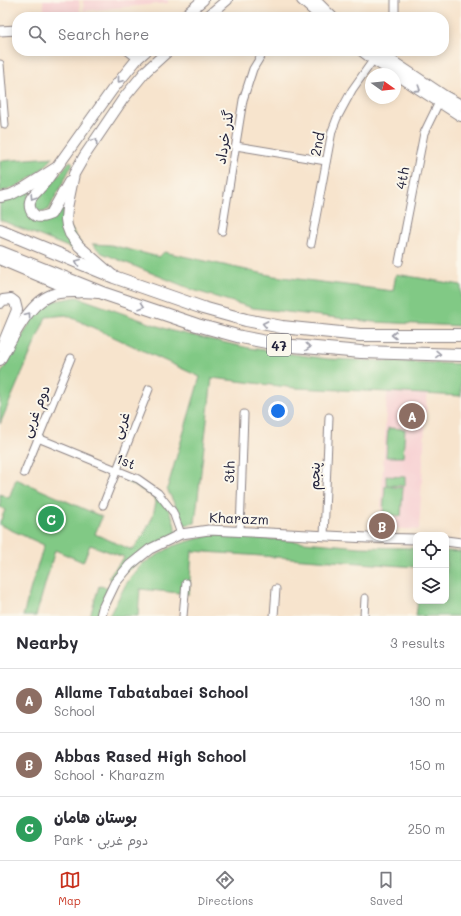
<!DOCTYPE html>
<meta charset="utf-8">
<style>
body{margin:0;font-family:Mali,"Playpen Sans Arabic",sans-serif;background:#f7f7f7;color:#2b2b33}
.controls{position:absolute;right:12px;bottom:12px;display:grid;overflow:hidden;border-radius:8px;box-shadow:0 2px 10px #0003}
.controls button{width:36px;height:36px;display:grid;place-items:center;padding:0;border:0;border-bottom:1px solid #e1e1e2;background:#fff;color:#2b2b33;font:20px sans-serif}
.compass{position:absolute;left:365px;top:68px;width:36px;height:36px;border-radius:50%;background:#fff;box-shadow:0 2px 10px #0003;rotate:105deg}
.you{position:absolute;left:278px;top:411px;width:14px;height:14px;margin:-10px;border:3px solid #fff;border-radius:50%;background:#1a73e8;box-shadow:0 0 0 6px #1a73e833}
.badge{display:grid;place-items:center;width:26px;height:26px;border-radius:50%;background:#c8321e;color:#fff;font-size:13px;font-weight:700}
.pin{position:absolute;translate:-50% -50%;border:2px solid #fff;box-shadow:0 1px 4px #0006}
.list{margin:0;padding:0;list-style:none}
h2{display:flex;justify-content:space-between;align-items:center;height:52px;margin:0;padding:0 16px;font-size:17px}
h2 small{font-size:13px;font-weight:400;color:#7c7c81}
.list li{display:grid;grid-template-columns:26px 1fr auto;gap:12px;align-items:center;box-sizing:border-box;height:64px;padding:0 16px;border-top:1px solid #e1e1e2}
.list b{display:block;font-size:15px;white-space:nowrap}
.list p{margin:0;font-size:13px;white-space:nowrap;color:#7c7c81}
.list em{font-size:13px;font-style:normal;color:#7c7c81}
.icon{flex:none;width:22px;height:22px;fill:none;stroke:currentColor;stroke-width:2;stroke-linecap:round;stroke-linejoin:round}
.map{position:relative;flex:none;width:461px;height:616px;overflow:hidden}
.search{position:absolute;background:#fff;box-shadow:0 2px 10px #0003;left:12px;right:12px;top:12px;height:44px;display:flex;align-items:center;gap:10px;box-sizing:border-box;padding:0 14px;border-radius:16px;color:#7c7c81;font-size:15px}
.sheet{height:244px;background:#fff}
nav{display:flex;justify-content:space-around;align-items:center;box-sizing:border-box;height:56px;border-top:1px solid #e1e1e2;background:#fff;font-size:11px;color:#7c7c81}
nav a{display:grid;justify-items:center;gap:2px}
nav .on{color:#c8321e}
.map>svg:first-child{display:block}
</style>
<div class="map">
<svg width="461" height="616" viewBox="0 0 461 616">
<rect width="100%" height="100%" fill="#fbf7ec"/>
<filter id="ink" filterUnits="userSpaceOnUse"><feTurbulence type="fractalNoise" baseFrequency=".025" numOctaves="2"/><feDisplacementMap in="SourceGraphic" scale="8" xChannelSelector="R" yChannelSelector="G"/><feConvolveMatrix kernelMatrix="1 2 1 2 8 2 1 2 1" color-interpolation-filters="sRGB"/></filter>
<filter id="wash" filterUnits="userSpaceOnUse"><feTurbulence type="fractalNoise" baseFrequency=".012" numOctaves="4" result="noise"/><feDisplacementMap in="SourceGraphic" scale="16" xChannelSelector="R" yChannelSelector="G"/><feGaussianBlur stdDeviation="0.9" result="paint"/><feColorMatrix in="noise" values="0 0 0 0 0 0 0 0 0 0 0 0 0 0 0 0 0 1.4 0 .05"/><feComposite in="paint" operator="in"/></filter>
<g filter="url(#wash)">
<rect width="100%" height="100%" fill="#f7e4cd"/>
<g fill="#f7cfd1">
<path d="M43,0h36l1,14 -35,3z"/>
<path d="M83,0h85v3l-84,8z"/>
<path d="M387,392l40,2 -8,136 -39,-3z"/>
</g>
<g fill="#81c985" stroke="#527660">
<path d="M54,157c-14,15 -33,31 -54,35v-31z"/>
<path d="M70,161l3,2 -24,46 -5,3 -7,-1 -3,-4v-6l14,-13z"/>
<path d="M37,185l-9,12 13,23 27,-30 -5,26 25,39 -88,-35v-19z"/>
<path d="M92,244l19,1 48,12 5,-5 110,24 119,15 3,-17 65,11v41l-88,-4 -120,-14 -57,-17 -94,-38z"/>
<path d="M77,297l95,34 77,17 79,11 133,5v32l-74,-4 -91,-4 -84,-10 -17,145 -10,2 -18,-36 33,-112 -134,-62 -20,2 -46,107v-49l35,-61 20,-13z"/>
<path d="M388,428l17,1 -2,28h-17z"/>
<path d="M386,476l19,1v9l-19,-1z"/>
<path d="M16,479l82,36 4,2 -7,17 37,16 11,-14 9,-18 4,-15 -2,-6c-9,-5 -18,-11 -28,-15l1,-2c18,7 37,17 45,36 2,5 3,12 5,18l-63,47 -6,-3 16,-21 -34,-12 -7,17 -28,-12 -19,66h-13l8,-29 13,-42 -44,-20v-3l5,-12 -5,-3v-13l9,4z"/>
<path d="M385,486l18,2 -2,28 -18,-1z"/>
<path d="M216,534l143,13 53,1 4,2v17l-224,-16 -3,43 -49,-5 -2,27h-29l17,-32 16,-20 31,-18 30,-9z"/>
<path d="M446,551l15,1v64h-45l2,-15h28z"/>
<path d="M99,586l12,2 -11,28h-10z"/>
</g>
</g>
<g filter="url(#ink)">
<g fill="none" stroke-linecap="round" stroke-linejoin="round">
<defs>
<g id="minor">
<path d="M395,0v17"/>
<path d="M0,64l5,61"/>
<path d="M236,146l90,15"/>
<path d="M222,231l21,-131 10,-31 11,-18"/>
<path d="M311,244l21,-113 5,-13 15,-28 24,-34"/>
<path d="M399,262l25,-129 17,-35"/>
<path d="M38,438l100,41 20,14 15,19 8,22"/>
<path d="M24,473l47,-115"/>
<path d="M103,505l46,-116"/>
<path d="M240,532l4,-118"/>
<path d="M324,536l5,-119"/>
<path d="M183,616l3,-33"/>
<path d="M274,616l2,-27"/>
<path d="M364,616l1,-18"/>
</g>
<g id="tertiary">
<path d="M0,31l17,-1"/>
<path d="M129,51l9,7"/>
<path d="M446,541l15,2"/>
<path d="M101,616l2,-8 12,-25 15,-18 20,-16 31,-15 28,-4 159,8 48,1"/>
</g>
<g id="secondary">
<path d="M302,0l19,17"/>
<path d="M315,0l17,17"/>
<path d="M183,17l20,-17"/>
<path d="M207,17l20,-17"/>
<path d="M362,51l12,9 87,56"/>
<path d="M377,51l66,44 18,10"/>
<path d="M52,173c-4,5 -7,10 -12,15 -2,3 -6,6 -8,9 -4,6 -3,15 4,19 5,2 10,0 15,-2l18,-32"/>
<path d="M0,197l10,-2 14,-7 33,-21 55,-77 26,-32 8,-7"/>
<path d="M111,274l-32,-28 -9,-12 -3,-8 -1,-7 1,-11 7,-34 11,-19 38,-56 23,-28 22,-20"/>
<path d="M0,303l3,-3 8,-1 4,3 2,8 -15,36"/>
<path d="M0,360c13,-22 31,-64 59,-67 13,-2 26,-1 39,0"/>
</g>
<path id="primary" d="M0,259l78,33"/>
<g id="trunk">
<path d="M0,230l114,47 89,31 43,12 36,7 78,8h101"/>
<path d="M0,252l105,42 92,31 44,12 41,8 79,7 100,3"/>
</g>
</defs>
<use href="#minor" stroke="#8c8384" stroke-width="9"/>
<use href="#tertiary" stroke="#8c8384" stroke-width="11"/>
<use href="#secondary" stroke="#8c8384" stroke-width="12"/>
<use href="#primary" stroke="#8c8384" stroke-width="13"/>
<use href="#trunk" stroke="#8c8384" stroke-width="14"/>
<use href="#minor" stroke="#fff" stroke-width="7"/>
<use href="#tertiary" stroke="#fff" stroke-width="9"/>
<use href="#secondary" stroke="#fff" stroke-width="10"/>
<use href="#primary" stroke="#fff" stroke-width="11"/>
<use href="#trunk" stroke="#fff" stroke-width="12"/>
</g>
<defs><path id="oneway-chevron" d="M-2-3.5L2.5 0L-2 3.5" fill="none" stroke-width="1.6" stroke-linecap="round" stroke-linejoin="round"/></defs>
<g stroke="#9c9ca7">
<use href="#oneway-chevron" transform="translate(120 80) rotate(129)"/>
<use href="#oneway-chevron" transform="translate(418 89) rotate(33)"/>
<use href="#oneway-chevron" transform="translate(95 141) rotate(-55)"/>
<use href="#oneway-chevron" transform="translate(33 197) rotate(122)"/>
<use href="#oneway-chevron" transform="translate(78 262) rotate(-158)"/>
<use href="#oneway-chevron" transform="translate(142 306) rotate(19)"/>
<use href="#oneway-chevron" transform="translate(28 315) rotate(-54)"/>
<use href="#oneway-chevron" transform="translate(265 324) rotate(-169)"/>
<use href="#oneway-chevron" transform="translate(394 335) rotate(-180)"/>
<use href="#oneway-chevron" transform="translate(308 347) rotate(5)"/>
<use href="#oneway-chevron" transform="translate(438 354) rotate(2)"/>
</g>
</g>
<g text-anchor="middle" dominant-baseline="central" stroke-width="4" stroke-linejoin="round" paint-order="stroke">
<rect fill="#fbf7ec" stroke="#636270" stroke-width="1" x="267" y="334" width="24" height="22" rx="3"/>
<g font-size="13" font-weight="bold" fill="#22223b">
<text x="279" y="345">47</text>
</g>
<g font-size="14" fill="#22223b" stroke="#fbf7ec">
<text transform="translate(224 137) rotate(-81)">گذر خرداد</text>
<text transform="translate(317 144) rotate(-79)">2nd</text>
<text transform="translate(402 178) rotate(-79)">4th</text>
<text transform="translate(35 411) rotate(-68)">دوم غربی</text>
<text transform="translate(120 425) rotate(-68)">غربی</text>
<text transform="translate(126 461) rotate(22)">1st</text>
<text transform="translate(229 472) rotate(-88)">3th</text>
<text transform="translate(314 476) rotate(-88)">پنجم</text>
<text transform="translate(239 518) rotate(2)">Kharazm</text>
</g>
</g>
</svg>
<div class="controls">
<button><svg class="icon" aria-label="locate" viewBox="0 0 24 24"><circle cx="12" cy="12" r="6"/><path d="M12 2v4M12 18v4M2 12h4M18 12h4"/></svg></button>
<button><svg class="icon" aria-label="layers" viewBox="0 0 24 24"><path d="M12 4l9 5-9 5-9-5zM3 14l9 5 9-5"/></svg></button>
</div>
<svg class="compass" viewBox="-18 -18 36 36"><path d="M0-13l5 13h-10z" fill="#e53935"/><path d="M0 13l5-13h-10z" fill="#7c7c81"/></svg>
<div class="you"></div>
<div class="pin badge" style="left:412px;top:416px;background:#8d6e63">A</div>
<div class="pin badge" style="left:382px;top:526px;background:#8d6e63">B</div>
<div class="pin badge" style="left:51px;top:519px;background:#2e9e5b">C</div>
<div class="search"><svg class="icon" aria-label="search" viewBox="0 0 24 24"><circle cx="10" cy="10" r="6"/><path d="M15 15l6 6"/></svg>Search here</div>
</div>
<section class="sheet">
<h2>Nearby<small>3 results</small></h2>
<ul class="list">
<li><span class="badge" style="background:#8d6e63">A</span><div><b>Allame Tabatabaei School</b><p>School</p></div><em>130 m</em></li>
<li><span class="badge" style="background:#8d6e63">B</span><div><b>Abbas Rased High School</b><p>School · Kharazm</p></div><em>150 m</em></li>
<li><span class="badge" style="background:#2e9e5b">C</span><div><b>بوستان هامان</b><p>Park · دوم غربی</p></div><em>250 m</em></li>
</ul>
</section>
<nav>
<a class="on"><svg class="icon" aria-label="map" viewBox="0 0 24 24"><path d="M3 6l6-2 6 2 6-2v14l-6 2-6-2-6 2zM9 4v14M15 6v14"/></svg>Map</a>
<a><svg class="icon" aria-label="directions" viewBox="0 0 24 24"><path d="M12 3l9 9-9 9-9-9zM9 14v-3h6M13 9l2 2-2 2"/></svg>Directions</a>
<a><svg class="icon" aria-label="saved" viewBox="0 0 24 24"><path d="M7 4h10v16l-5-4-5 4z"/></svg>Saved</a>
</nav>
